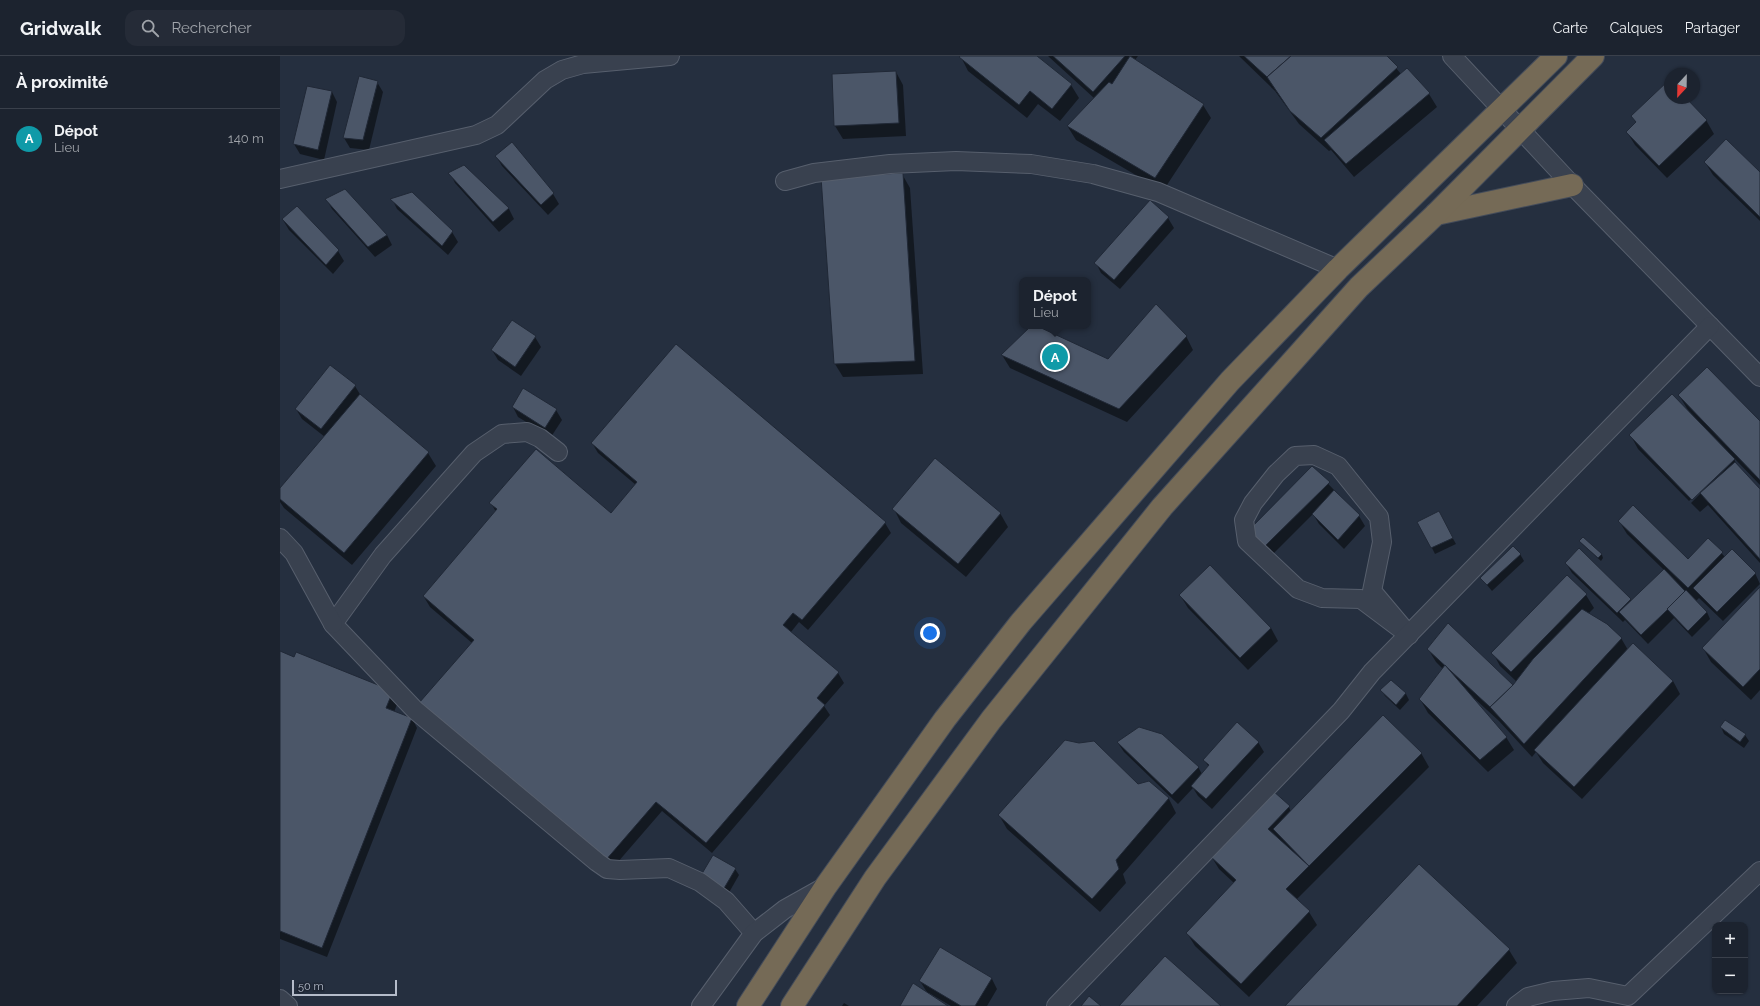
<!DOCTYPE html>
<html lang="fr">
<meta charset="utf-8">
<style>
body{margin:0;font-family:Raleway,sans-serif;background:#252b37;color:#f1f3f6}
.controls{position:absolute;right:12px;bottom:12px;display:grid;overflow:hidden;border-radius:8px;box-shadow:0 1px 3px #0004}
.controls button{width:36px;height:36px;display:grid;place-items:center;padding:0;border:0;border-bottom:1px solid #3a404b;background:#1c232f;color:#f1f3f6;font:20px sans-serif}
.compass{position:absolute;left:1384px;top:12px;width:36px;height:36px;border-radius:50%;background:#1c232f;box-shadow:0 1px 3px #0004;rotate:202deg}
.scale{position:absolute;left:12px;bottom:10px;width:105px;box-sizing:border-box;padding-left:4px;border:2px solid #b5bcca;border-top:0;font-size:11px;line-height:14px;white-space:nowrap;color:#b5bcca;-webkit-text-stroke:3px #1e2634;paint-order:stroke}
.you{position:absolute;left:650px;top:577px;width:14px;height:14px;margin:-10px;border:3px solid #fff;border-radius:50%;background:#1a73e8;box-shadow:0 0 0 6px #1a73e833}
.badge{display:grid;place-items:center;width:26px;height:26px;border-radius:50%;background:#8db2f7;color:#fff;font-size:13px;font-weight:700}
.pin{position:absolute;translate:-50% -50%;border:2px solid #fff;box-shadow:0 1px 4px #0006}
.popup{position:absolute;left:739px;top:221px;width:72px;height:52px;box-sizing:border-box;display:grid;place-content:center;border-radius:8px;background:#1c232f;filter:drop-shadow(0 1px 3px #0005);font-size:13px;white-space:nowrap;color:#a0a4aa}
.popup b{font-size:15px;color:#f1f3f6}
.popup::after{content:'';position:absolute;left:50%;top:100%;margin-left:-8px;border:8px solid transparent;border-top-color:#1c232f}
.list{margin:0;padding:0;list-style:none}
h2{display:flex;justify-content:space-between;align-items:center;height:52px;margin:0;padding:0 16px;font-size:17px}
h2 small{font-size:13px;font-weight:400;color:#a0a4aa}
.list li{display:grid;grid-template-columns:26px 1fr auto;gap:12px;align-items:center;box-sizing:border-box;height:60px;padding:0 16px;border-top:1px solid #3a404b}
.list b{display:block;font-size:15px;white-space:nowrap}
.list p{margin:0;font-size:13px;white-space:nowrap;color:#a0a4aa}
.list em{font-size:13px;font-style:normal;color:#a0a4aa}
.icon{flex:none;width:22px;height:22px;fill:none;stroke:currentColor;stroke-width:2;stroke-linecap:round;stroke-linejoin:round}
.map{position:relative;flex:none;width:1480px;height:950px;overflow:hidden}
header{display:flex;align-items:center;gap:24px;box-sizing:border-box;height:56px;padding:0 20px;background:#1c232f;border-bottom:1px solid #3a404b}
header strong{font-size:19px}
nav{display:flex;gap:22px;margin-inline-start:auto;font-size:14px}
.search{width:280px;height:36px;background:#252b37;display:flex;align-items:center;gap:10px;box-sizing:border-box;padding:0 14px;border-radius:12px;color:#a0a4aa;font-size:15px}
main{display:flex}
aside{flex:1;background:#1c232f}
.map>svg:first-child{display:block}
</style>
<header>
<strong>Gridwalk</strong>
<div class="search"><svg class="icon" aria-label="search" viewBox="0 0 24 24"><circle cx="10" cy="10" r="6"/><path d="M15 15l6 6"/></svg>Rechercher</div>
<nav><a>Carte</a><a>Calques</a><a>Partager</a></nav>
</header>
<main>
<aside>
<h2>À proximité<small></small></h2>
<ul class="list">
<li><span class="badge" style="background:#0f9aa8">A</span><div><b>Dépot</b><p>Lieu</p></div><em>140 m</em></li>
</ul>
</aside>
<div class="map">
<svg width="1480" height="950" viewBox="0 0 1480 950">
<rect width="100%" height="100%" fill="#252f3f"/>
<g fill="#0007">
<path d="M682,0h74l35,29 8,13 -19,23 -22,-17 -11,14 -59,-47 -7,-14z"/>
<path d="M768,0h90l-3,4 68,45 8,13 -48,73 -87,-51 -8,-13 27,-28z"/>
<path d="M959,0h147l15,18 5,-5 23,25 8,13 -83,70 -23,-27 -2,1 -30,-27 -24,-33z"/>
<path d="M616,16l7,13 3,51 -63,3 -8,-13z"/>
<path d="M97,26l6,10 -14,58 -19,-2 -6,-10z"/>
<path d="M1390,27v15h15l21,22 8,14 -47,44 -32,-33 -8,-13 9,-9 -4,-7z"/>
<path d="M52,36l5,10 -13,58 -24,-6 -6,-10z"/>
<path d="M232,87l41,51 6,10 -11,11 -46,-49 -6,-10z"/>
<path d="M1425,106l55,11v48l-47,-46z"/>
<path d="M184,110l45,43 5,10 -15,13 -44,-49 -5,-10z"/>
<path d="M622,118l8,14 13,186 -80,3 -8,-13z"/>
<path d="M65,135l42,44 5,10 -17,12 -43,-48 -6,-10z"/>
<path d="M112,143l60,33 6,10 -10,13 -51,-46z"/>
<path d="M888,162l6,10 -54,61 -19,-16 -5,-10z"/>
<path d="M3,164l55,31 6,10 -11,13 -44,-44z"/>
<path d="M232,265l23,16 6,10 -20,29 -23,-16 -6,-10z"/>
<path d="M752,270l77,34 77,-24 7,14 -66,72 -117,-54 -8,-13z"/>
<path d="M396,289l209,178 6,10 -83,97 -9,-8 -8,10 47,41 6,10 -20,23 6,9 -118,138 -50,-42 -51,59 -139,-227 -42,-36 -6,-10 72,-85 -5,-9 120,11 25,-29 -38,-32 -6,-10z"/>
<path d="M75,330l6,10 67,57 8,13 -84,99 -68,-57 -4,-6v-12l45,-53 -23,-18 -6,-10z"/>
<path d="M1399,339l81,27v63l-27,-28 5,10 22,24v72l-52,-58 -8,7 -9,-9 42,-42 -1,-1 -43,41 -51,-52 -7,-13 58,-24z"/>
<path d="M233,351l43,3 6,10 -11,17 -33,-20z"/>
<path d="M1032,411l47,49 6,10 -21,23 -25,-25 -6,-10 -42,42 -16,-15z"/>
<path d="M614,453l106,4 8,14 -42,50 -65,-54z"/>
<path d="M1162,463l14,25 -21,10 -16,-32z"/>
<path d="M1339,465l69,39 20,-21 17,18 30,16 5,11 -37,37 -24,-23 -3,3 11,11 3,7 -18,18 -18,-19 -26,26 -23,-24 -2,2 -51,-49 -6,-10 64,36 2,2 32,-31 -37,-36z"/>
<path d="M1303,482l19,17 1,3 -2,3 -19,-17 -2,-3z"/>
<path d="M1240,498l4,7 -32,30 -11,-13z"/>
<path d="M1480,533v101l-9,10 -40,-38 -8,-14z"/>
<path d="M900,539l91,33 7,13 -30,29 -60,-62z"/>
<path d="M1306,539l8,13 -6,6 33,24 7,12 45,31 7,13 -98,105 -39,-36 -7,-11 -4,5 -33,-36 -24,-22 -1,1 32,37 8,13 -26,22 -60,-59 -8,-14 23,-30 -7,-7 -8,-13 86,37 3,-4 -17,-16 -7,-13z"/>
<path d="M0,596l112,40 6,10 -4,10 18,6 5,10 -90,229 -47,-18z"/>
<path d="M1111,625l15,13 3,6 -9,10 -15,-14 -4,-6z"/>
<path d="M1441,671l24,8 4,6 -5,7 -20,-14z"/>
<path d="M978,686l6,10 -52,57 -14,-13 -5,-8 -15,16 -54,-52 -6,-9 80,24 4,7 7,-7 -5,-7z"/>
<path d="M1141,697l8,14 -133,133 13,12 8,13 -68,72 -54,-51 -8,-13 47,-50 -15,-14 -8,-13 78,-49 2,5z"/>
<path d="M869,726l20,17 7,14 -53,61 3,9 -26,29 -93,-83 -8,-14z"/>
<path d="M1139,809l90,85 8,13 -40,43h-191z"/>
<path d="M455,813l4,6 -12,21 -22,-13z"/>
<path d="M660,892l52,31 5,10 -10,17h-36l-22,-13 -1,1 18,12h-45l27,-12 -8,-13z"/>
<path d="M564,947l5,3h-7z"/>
</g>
<g fill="#4b5668" stroke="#202836">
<path d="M680,0h77l35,28 -20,25 -22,-18 -11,14 -60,-48z"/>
<path d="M773,0h72l-32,36z"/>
<path d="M850,0l74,48 -49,74 -88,-52 42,-44 3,2z"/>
<path d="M964,0h47l-24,21z"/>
<path d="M1011,0h96l11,11 -77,71 -31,-27 -23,-34z"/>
<path d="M1127,12l23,25 -84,71 -22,-24z"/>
<path d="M616,15l3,52 -65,3 -2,-52z"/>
<path d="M79,20l19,5 -15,59 -20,-2z"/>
<path d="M1389,24l1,1v17h16l21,22 -48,46 -33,-34 10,-10 -5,-6z"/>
<path d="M27,30l25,5 -14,59 -25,-6z"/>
<path d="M1446,83l34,33v45l-56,-55z"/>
<path d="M232,86l42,51 -13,12 -46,-49z"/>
<path d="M184,109l45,43 -16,14 -45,-49z"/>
<path d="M623,117l12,188 -81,3 -13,-187z"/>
<path d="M65,133l42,46 -19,12 -43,-48z"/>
<path d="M132,136l41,39 -11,15 -52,-47z"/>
<path d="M870,144l19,17 -55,63 -20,-17z"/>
<path d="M17,150l42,44 -13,15 -44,-46z"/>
<path d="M876,248l31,32 -68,73 -118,-54 30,-29h6l71,33z"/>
<path d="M232,264l24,16 -21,31 -24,-17z"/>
<path d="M396,288l210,178 -84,98 -9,-7 -10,12 56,47 -22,26 8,7 -119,138 -50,-41 -51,59 -186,-158 55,-63 -51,-44 74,-87 -8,-6 47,-54 75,64 26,-31 -46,-39z"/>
<path d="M50,309l26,20 -35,44 -26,-20z"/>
<path d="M1427,311l53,54v59l-82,-85z"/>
<path d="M243,332l34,21 -12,19 -33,-21z"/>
<path d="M80,338l69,58 -85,101 -64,-54v-11z"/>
<path d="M1392,338l63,65 -43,41 -63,-65z"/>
<path d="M655,402l66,55 -43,51 -66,-55z"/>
<path d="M1455,406l25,27v70l-60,-66z"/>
<path d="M1032,410l18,16 -66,65 -16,-16z"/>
<path d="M1054,434l26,25 -22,25 -26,-26z"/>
<path d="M1353,449l55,54 20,-21 15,14 -35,36 -70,-67z"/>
<path d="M1159,455l14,27 -22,10 -14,-26z"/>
<path d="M1303,481l19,17 -4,4 -19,-17z"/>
<path d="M1233,490l8,8 -34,31 -7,-7z"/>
<path d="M1299,492l52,51 -14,14 -52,-50z"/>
<path d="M1452,493l24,24 -39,39 -24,-24z"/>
<path d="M930,509l61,63 -31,30 -61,-63z"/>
<path d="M1384,513l22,23 -45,43 -22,-23z"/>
<path d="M1287,519l20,19 -76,78 -20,-19z"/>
<path d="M1480,531v82l-17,18 -41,-39z"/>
<path d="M1406,534l21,22 -19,19 -21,-22z"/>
<path d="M1302,553l25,15 15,14 -98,106 -34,-37 23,-22 20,-26z"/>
<path d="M1168,567l65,62 -23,22 -63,-58z"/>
<path d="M1353,587l40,38 -99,106 -40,-37z"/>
<path d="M0,595l14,6 2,-5 97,39 -7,17 26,10 -90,230 -42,-17z"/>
<path d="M1165,609l62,72 -27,23 -61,-61z"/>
<path d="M1111,624l15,13 -10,12 -16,-15z"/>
<path d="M1103,659l39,38 -113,113 -36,-37z"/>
<path d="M1445,664l21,14 -6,8 -20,-15z"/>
<path d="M957,666l22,20 -53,57 -15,-13 18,-21 -6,-5z"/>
<path d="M859,671l23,7 37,33 -27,28 -55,-53z"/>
<path d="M785,684l14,3 15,-2 44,43 11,-3 20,17 -53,62 3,9 -27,30 -94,-84z"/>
<path d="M992,734l18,16 -22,23 41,37 -23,23 24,22 -69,73 -55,-51 50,-53 -26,-24z"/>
<path d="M433,799l23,13 -13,22 -23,-13z"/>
<path d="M1139,808l91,85 -53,57h-172z"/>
<path d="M660,891l52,31 -17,28h-14l-42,-25z"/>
<path d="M885,900l56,50h-102z"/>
<path d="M633,927l35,23h-48z"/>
<path d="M809,940l12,10h-20z"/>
</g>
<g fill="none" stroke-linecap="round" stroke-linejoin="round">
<defs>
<g id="minor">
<path d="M1172,0l120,129 188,192"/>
<path d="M0,123l196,-44 21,-10 48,-45 17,-10 21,-6 87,-8"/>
<path d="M505,125l29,-8 76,-9 66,-3 75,3 62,10 65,18 180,77"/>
<path d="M278,396l-18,-14 -13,-6 -25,2 -28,19 -91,102 -50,69 82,86 182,152 10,7 13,1 49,-2 31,14 26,19 28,32"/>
<path d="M1034,399l24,11 41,51 3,25 -10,49 37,44 -48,-36 -39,-1 -24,-9 -51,-48 -3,-21 9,-17 23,-29 19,-18z"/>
<path d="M0,482l14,15 39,71"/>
<path d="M0,943l8,7"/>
<path d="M421,950l53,-73 31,-24 41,-23"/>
<path d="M776,950l285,-295 31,-39 338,-346"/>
<path d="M1236,950l12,-9 25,-6 36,-3 39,8 132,-125"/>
</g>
<g id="highway">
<path d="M1156,158l136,-29"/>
<path d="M468,950l78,-120 119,-167 76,-97 209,-241 108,-112 218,-213"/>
<path d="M512,950l83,-128 116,-158 171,-213 197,-220 77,-73 157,-158"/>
</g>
</defs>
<use href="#minor" stroke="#575f6d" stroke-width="20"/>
<use href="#highway" stroke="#444c5a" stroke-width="24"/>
<use href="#minor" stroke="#39414f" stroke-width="18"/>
<use href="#highway" stroke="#756a56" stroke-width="22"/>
</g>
</svg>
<div class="controls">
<button>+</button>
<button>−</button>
</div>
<svg class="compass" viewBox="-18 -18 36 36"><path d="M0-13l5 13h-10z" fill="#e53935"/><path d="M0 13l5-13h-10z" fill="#a0a4aa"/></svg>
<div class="scale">50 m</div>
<div class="you"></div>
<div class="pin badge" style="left:775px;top:301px;background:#0f9aa8">A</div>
<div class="popup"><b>Dépot</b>Lieu</div>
</div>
</main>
